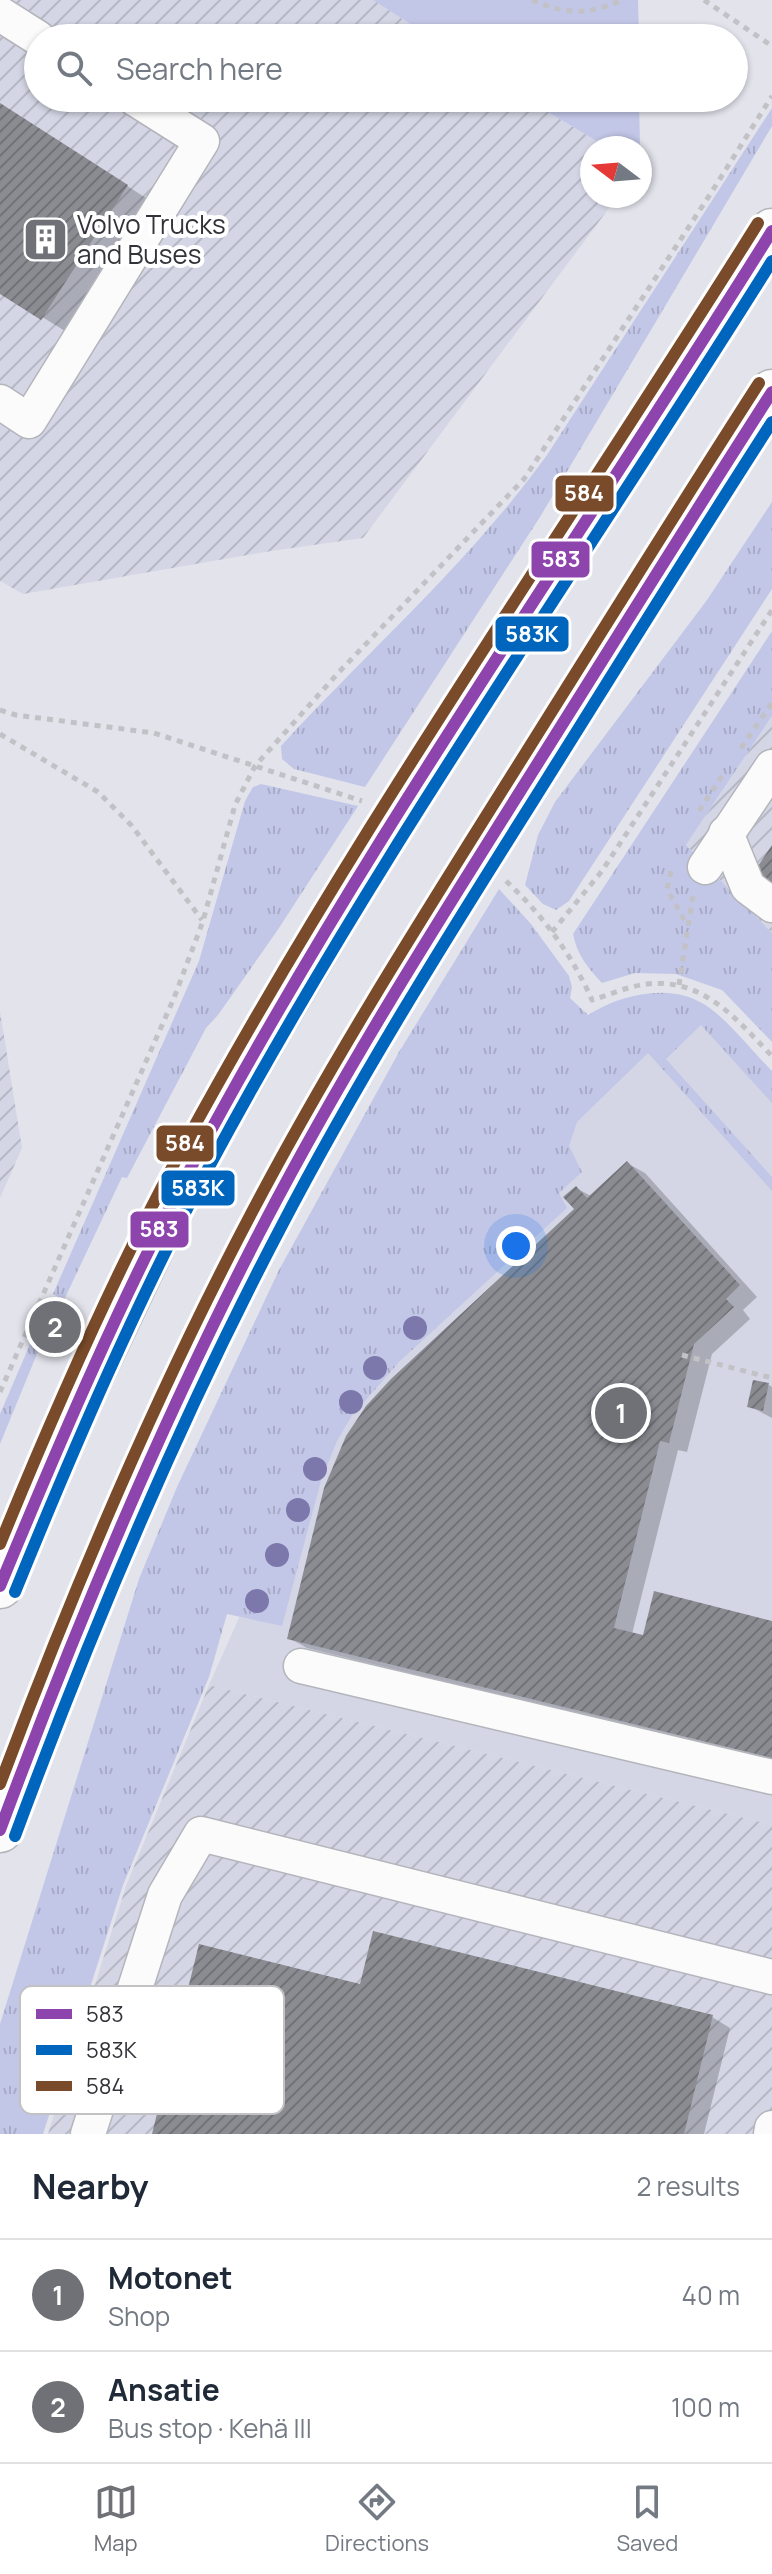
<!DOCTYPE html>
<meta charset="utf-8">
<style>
body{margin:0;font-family:Manrope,sans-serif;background:#f6f6f7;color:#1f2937}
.compass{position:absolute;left:580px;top:136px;width:72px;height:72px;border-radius:50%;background:#fff;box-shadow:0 2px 6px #0004;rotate:286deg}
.you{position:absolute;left:516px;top:1246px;width:28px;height:28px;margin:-20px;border:6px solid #fff;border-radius:50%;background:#1a73e8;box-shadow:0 0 0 12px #1a73e833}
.badge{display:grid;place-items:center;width:52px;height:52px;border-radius:50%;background:#707177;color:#fff;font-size:26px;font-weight:700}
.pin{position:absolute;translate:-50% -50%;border:4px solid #fff;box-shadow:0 2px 8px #0006}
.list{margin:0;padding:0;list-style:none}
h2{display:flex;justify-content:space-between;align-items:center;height:104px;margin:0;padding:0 32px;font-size:34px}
h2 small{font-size:26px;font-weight:400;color:#747a83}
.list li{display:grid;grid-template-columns:52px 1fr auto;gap:24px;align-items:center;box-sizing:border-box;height:112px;padding:0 32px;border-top:2px solid #e0e1e3}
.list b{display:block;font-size:30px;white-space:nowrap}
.list p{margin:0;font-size:26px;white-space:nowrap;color:#747a83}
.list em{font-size:26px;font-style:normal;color:#747a83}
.icon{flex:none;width:44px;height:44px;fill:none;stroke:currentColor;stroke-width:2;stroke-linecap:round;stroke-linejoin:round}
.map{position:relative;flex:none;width:772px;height:2134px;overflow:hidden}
.search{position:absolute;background:#fff;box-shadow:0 2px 6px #0004;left:24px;right:24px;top:24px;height:88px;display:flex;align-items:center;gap:20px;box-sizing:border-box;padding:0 28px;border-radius:44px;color:#747a83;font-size:30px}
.sheet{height:328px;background:#fff}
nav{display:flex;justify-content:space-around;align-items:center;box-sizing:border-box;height:112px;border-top:2px solid #e0e1e3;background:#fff;font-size:22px;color:#747a83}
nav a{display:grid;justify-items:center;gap:4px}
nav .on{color:#707177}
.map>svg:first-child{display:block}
</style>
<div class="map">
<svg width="772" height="2134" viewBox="0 0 772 2134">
<defs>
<pattern id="industrial-furrows" width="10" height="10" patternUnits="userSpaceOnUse" patternTransform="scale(2)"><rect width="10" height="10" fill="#d4d6e5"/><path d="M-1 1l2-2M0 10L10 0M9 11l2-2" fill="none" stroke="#b6b8c5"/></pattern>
<pattern id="grass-tufts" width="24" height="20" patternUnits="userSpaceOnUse" patternTransform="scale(2)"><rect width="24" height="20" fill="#c3c7e7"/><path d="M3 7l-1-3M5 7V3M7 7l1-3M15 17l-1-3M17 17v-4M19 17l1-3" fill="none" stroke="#a8abc7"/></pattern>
<pattern id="building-hatch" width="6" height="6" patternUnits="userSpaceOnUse" patternTransform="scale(2)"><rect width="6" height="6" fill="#8b8c92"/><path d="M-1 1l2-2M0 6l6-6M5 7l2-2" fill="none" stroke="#727378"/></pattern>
</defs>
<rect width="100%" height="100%" fill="#e2e3eb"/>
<path fill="#d4d6e5" d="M674,999l98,84v742l-563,-140 126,-282z"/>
<g fill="url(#industrial-furrows)">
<path d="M0,0h373l59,38h-394v60h487l83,50h-16v48h26l-255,342 -92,13 -248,43 -23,-13z"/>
<path d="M772,716v217l-86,-88z"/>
<path d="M0,1011l22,137 -22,50z"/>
<path d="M209,1685l563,140v309h-724l78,-248z"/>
</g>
<g fill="url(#grass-tufts)">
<path d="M772,108v18l-232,391 -175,270 -71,-18 -12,-10 -1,-13c89,-97 189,-184 266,-291z"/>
<path d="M772,502v87l-203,312 -13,9 -13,-6 -18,-19 13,-50 17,-33 152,-202z"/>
<path d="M772,631v85l-86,129 86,88v109l-50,-52 -46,-16 -41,-1 -33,10c-14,-15 -25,-28 -29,-49z"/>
<path d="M261,784l97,22 -81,125 -59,84 -12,13 -79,150 -5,-1 -58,123 -11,-6 146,-333 46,-160 8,-14z"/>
<path d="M499,889l32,35 38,52 3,11 -2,11 18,17c34,-22 88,-34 123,-6 22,17 41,42 61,62v32l-71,-78 -35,34 106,118v14l-124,-138 -71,69 -8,24 13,26 -23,21 8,15 -167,153 -49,56 -14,24 -16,40 -39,145 -55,-12 -18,63 -86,208 -80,249h-43v-110l139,-445 38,-92 102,-217 120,-218z"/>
<path d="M31,1342h9l-1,7 -39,95v-30z"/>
</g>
<g fill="#c3c7e7">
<path d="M373,0h265l1,38h-207z"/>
<path d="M525,98h114l1,50h-32z"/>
</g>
<g fill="#0003">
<path d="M0,104l149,96 -84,131 -65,-40z"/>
<path d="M627,1163l18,10 112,124 -14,13 7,9 -38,35 -25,98 -9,-2 -46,184 13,3 127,-14v139l-465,-114 -18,-10 288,-429 -1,-21 15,8z"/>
<path d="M769,1385l3,2v31l-23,-12z"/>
<path d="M361,1986l351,31 18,11 -26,106h-550z"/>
</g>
<g fill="url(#building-hatch)">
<path d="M0,103l128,82 -87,135 -41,-26z"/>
<path d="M772,845v44l-20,-14z"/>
<path d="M627,1161l113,124 -14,14 8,8 -40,37 -25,99 -9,-2 -46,187 29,7 11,-44 118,30v137l-485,-119 37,-151 22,-52 20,-30 25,-27 183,-170 -11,-12 13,-11 11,12z"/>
<path d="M753,1380l16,3 -6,28 -16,-4z"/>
<path d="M373,1931l340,84 -29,119h-532l47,-190 161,40z"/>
</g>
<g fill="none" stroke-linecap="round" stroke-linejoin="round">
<defs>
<g id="minor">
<path d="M0,14l38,24"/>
<path d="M0,402l29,19 173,-280 -68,-43"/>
<path d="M726,833l22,54 24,18"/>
<path d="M705,867l67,-100"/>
<path d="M301,1666l471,111"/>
<path d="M88,2134l77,-239 36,-61 571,143"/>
<path d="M771,2134l1,-6"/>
</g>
<g id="highway">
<path d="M445,741l252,-389 75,-121"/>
<path d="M523,788l249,-396"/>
<path d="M0,1586l52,-128 129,-273 86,-152 93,-158"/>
<path d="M0,1830l83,-215 74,-175 109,-220 86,-156 86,-142"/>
</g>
</defs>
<use href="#minor" stroke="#b4b5bb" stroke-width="37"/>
<use href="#highway" stroke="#b4b5bb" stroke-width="47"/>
<g stroke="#c2c2c6" stroke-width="5" stroke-dasharray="6 6" stroke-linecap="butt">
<path d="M532,0c35,15 55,15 90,0"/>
<path d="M704,0l68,46"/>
<path d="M0,710l16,5 138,18 208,68"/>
<path d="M0,734l98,58 34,34 70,94"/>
<path d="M741,748l31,-45"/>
<path d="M699,811l25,-38"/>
<path d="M671,871l-4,18 20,36"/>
<path d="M506,881c36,33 66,74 86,119 17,-5 37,-14 55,-16 57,-6 89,35 125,72"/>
<path d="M552,932l50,-61 170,-261"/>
<path d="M679,985l14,-90"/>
<path d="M37,1311l18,16"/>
<path d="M682,1355l90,23"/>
<path d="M0,1392l174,-394 29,-77 32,-116 20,-39 84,-94 185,-193 187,-286 61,-97"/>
</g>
<use href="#minor" stroke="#fbfbfc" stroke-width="34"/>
<use href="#highway" stroke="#fbfbfc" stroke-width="44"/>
<defs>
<g id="highway-bridge">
<path d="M360,875l85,-134"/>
<path d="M438,922l85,-134"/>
</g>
</defs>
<use href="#highway-bridge" stroke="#b4b5bb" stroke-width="47" stroke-linecap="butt"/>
<use href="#highway-bridge" stroke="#fbfbfc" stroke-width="44"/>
<defs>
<g id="bus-1">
<path d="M0,1586c60,-145 122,-290 196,-428 172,-321 384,-619 576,-927"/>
<path d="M0,1830c77,-208 163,-413 266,-610 79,-151 170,-295 260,-438 82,-130 163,-261 246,-390"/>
</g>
<g id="bus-2">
<path d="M15,1592c59,-145 121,-289 195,-427 168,-313 374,-603 562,-904"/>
<path d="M15,1836c77,-208 162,-411 265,-607 77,-148 166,-290 255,-431 79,-126 157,-252 237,-376"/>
</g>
<g id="bus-3">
<path d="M0,1544c55,-135 114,-269 183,-397 173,-319 383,-617 575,-924"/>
<path d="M0,1784c73,-195 155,-388 252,-572 80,-152 172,-297 263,-442 81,-129 161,-258 244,-387"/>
</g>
</defs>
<use href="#bus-1" stroke="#fff" stroke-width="18"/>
<use href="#bus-2" stroke="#fff" stroke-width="18"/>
<use href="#bus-3" stroke="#fff" stroke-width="18"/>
<use href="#bus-1" stroke="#8e44ad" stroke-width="12"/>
<use href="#bus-2" stroke="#0065bd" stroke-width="12"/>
<use href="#bus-3" stroke="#7a4b2a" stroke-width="12"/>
</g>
<g fill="#7c78ac">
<circle cx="415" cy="1328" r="12"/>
<circle cx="375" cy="1368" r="12"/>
<circle cx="351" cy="1402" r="12"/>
<circle cx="315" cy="1469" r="12"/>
<circle cx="298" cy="1510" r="12"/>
<circle cx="277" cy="1555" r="12"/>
<circle cx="257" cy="1601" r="12"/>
</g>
<defs>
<symbol id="building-square" viewBox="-11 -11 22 22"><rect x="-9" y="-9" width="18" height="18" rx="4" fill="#707177" stroke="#fff"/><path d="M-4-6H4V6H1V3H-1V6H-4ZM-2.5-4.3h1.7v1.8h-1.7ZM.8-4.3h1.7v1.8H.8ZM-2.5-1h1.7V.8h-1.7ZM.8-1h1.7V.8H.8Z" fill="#fff"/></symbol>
</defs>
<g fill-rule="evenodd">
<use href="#building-square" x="20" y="214" width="51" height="51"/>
</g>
<g text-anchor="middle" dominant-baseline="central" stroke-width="8" stroke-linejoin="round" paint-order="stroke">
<g font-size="26" fill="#323339" stroke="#fff" text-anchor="start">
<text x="77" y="224">Volvo Trucks<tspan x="77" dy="30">and Buses</tspan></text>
</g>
</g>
<rect x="20" y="1986" width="264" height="128" rx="12" fill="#fff" stroke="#c2c2c4" stroke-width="2"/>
<rect x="36" y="2009" width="36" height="10" fill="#8e44ad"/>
<rect x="36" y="2045" width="36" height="10" fill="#0065bd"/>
<rect x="36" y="2081" width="36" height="10" fill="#7a4b2a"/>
<g font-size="22" fill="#323339">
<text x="86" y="2022">583</text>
<text x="86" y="2058">583K</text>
<text x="86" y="2094">584</text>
</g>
<g stroke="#fff" stroke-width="3">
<rect x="554" y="474" width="61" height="39" rx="8" fill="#7a4b2a"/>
<rect x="530" y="540" width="61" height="39" rx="8" fill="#8e44ad"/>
<rect x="494" y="615" width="76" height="38" rx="8" fill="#0065bd"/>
<rect x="155" y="1124" width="60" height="39" rx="8" fill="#7a4b2a"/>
<rect x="160" y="1169" width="76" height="38" rx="8" fill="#0065bd"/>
<rect x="129" y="1210" width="61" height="39" rx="8" fill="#8e44ad"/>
</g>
<g font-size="22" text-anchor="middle" font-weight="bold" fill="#fff">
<text x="584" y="501">584</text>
<text x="561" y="567">583</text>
<text x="532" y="642">583K</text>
<text x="185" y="1151">584</text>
<text x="198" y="1196">583K</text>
<text x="159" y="1237">583</text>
</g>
</svg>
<svg class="compass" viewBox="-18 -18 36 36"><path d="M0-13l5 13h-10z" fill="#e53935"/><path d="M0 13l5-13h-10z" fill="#747a83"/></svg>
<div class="you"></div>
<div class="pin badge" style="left:621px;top:1413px">1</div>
<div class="pin badge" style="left:55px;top:1327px">2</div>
<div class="search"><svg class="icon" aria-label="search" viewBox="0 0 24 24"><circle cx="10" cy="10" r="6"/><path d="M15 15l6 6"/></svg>Search here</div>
</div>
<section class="sheet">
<h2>Nearby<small>2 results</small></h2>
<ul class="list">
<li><span class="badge">1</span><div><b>Motonet</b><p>Shop</p></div><em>40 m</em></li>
<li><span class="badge">2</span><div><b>Ansatie</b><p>Bus stop · Kehä III</p></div><em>100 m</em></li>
</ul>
</section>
<nav>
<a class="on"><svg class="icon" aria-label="map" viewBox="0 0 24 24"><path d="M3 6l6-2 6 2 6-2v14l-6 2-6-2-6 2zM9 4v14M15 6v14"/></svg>Map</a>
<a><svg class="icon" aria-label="directions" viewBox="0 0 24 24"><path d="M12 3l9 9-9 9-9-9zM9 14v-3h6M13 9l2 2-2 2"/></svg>Directions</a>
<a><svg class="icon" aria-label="saved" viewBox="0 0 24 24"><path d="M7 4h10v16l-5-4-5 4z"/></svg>Saved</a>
</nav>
